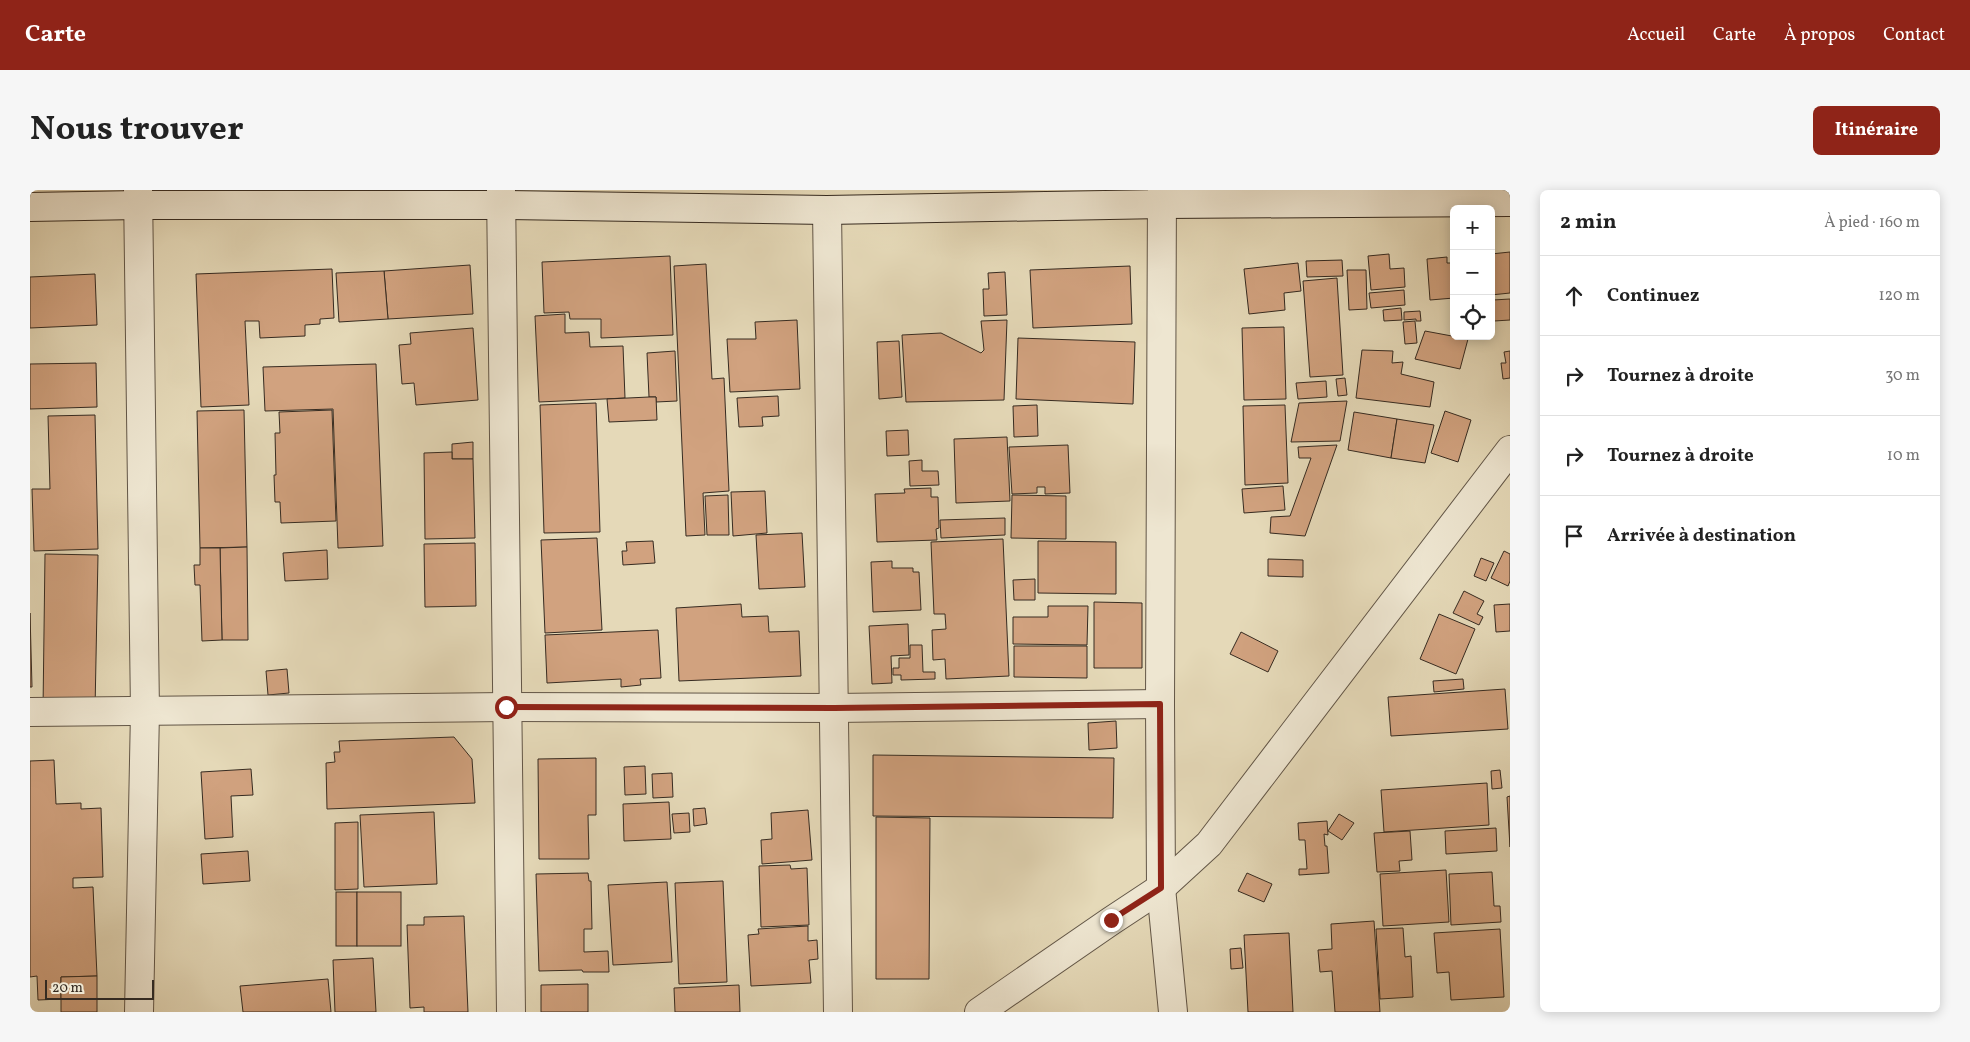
<!DOCTYPE html>
<html lang="fr">
<meta charset="utf-8">
<style>
body{margin:0;font-family:Vollkorn,serif;background:#f6f6f6;color:#222}
.controls{position:absolute;right:15px;top:15px;display:grid;overflow:hidden;border-radius:8px;box-shadow:0 2px 12px #0003}
.controls button{width:45px;height:45px;display:grid;place-items:center;padding:0;border:0;border-bottom:1px solid #e0e0e0;background:#fff;color:#222;font:25px sans-serif}
.scale{position:absolute;left:15px;bottom:12px;width:109px;box-sizing:border-box;padding-left:5px;border:2px solid #362b21;border-top:0;font-size:14px;line-height:18px;white-space:nowrap;color:#362b21;-webkit-text-stroke:4px #eee6d1;paint-order:stroke}
.stop{position:absolute;width:15px;height:15px;margin:-11px;border:4px solid #8f2418;border-radius:50%;background:#fff}
.stop.end{background:#8f2418;border-color:#fff;box-shadow:0 1px 5px #0008}
.list{margin:0;padding:0;list-style:none}
h2{display:flex;justify-content:space-between;align-items:center;height:65px;margin:0;padding:0 20px;font-size:21px}
h2 small{font-size:16px;font-weight:400;color:#767676}
.list li{display:grid;grid-template-columns:32px 1fr auto;gap:15px;align-items:center;box-sizing:border-box;height:80px;padding:0 20px;border-top:1px solid #e0e0e0}
.list b{display:block;font-size:19px;white-space:nowrap}
.list em{font-size:16px;font-style:normal;color:#767676}
.icon{flex:none;width:28px;height:28px;fill:none;stroke:currentColor;stroke-width:2;stroke-linecap:round;stroke-linejoin:round}
.map{position:relative;flex:none;width:1480px;height:822px;overflow:hidden;border-radius:8px}
header{display:flex;align-items:center;gap:30px;box-sizing:border-box;height:70px;padding:0 25px;background:#8f2418;color:#fff}
header strong{font-size:24px}
nav{display:flex;gap:28px;margin-inline-start:auto;font-size:18px}
.intro{display:flex;align-items:center;justify-content:space-between;box-sizing:border-box;height:120px;padding:0 30px}
h1{margin:0;font-size:35px}
.button{padding:12px 22px;border-radius:8px;background:#8f2418;color:#fff;font-size:18px;font-weight:700}
main{display:flex;gap:30px;padding:0 30px}
aside{flex:1;background:#fff;border-radius:8px;box-shadow:0 2px 12px #0003}
.map>svg:first-child{display:block}
</style>
<header>
<strong>Carte</strong>
<nav><a>Accueil</a><a>Carte</a><a>À propos</a><a>Contact</a></nav>
</header>
<div class="intro"><h1>Nous trouver</h1><a class="button">Itinéraire</a></div>
<main>
<div class="map">
<svg width="1480" height="822" viewBox="0 0 1480 822">
<rect width="100%" height="100%" fill="#e5d9b8"/>
<filter id="stains"><feTurbulence type="fractalNoise" baseFrequency=".004" numOctaves="4"/><feColorMatrix values="0 0 0 0 .2 0 0 0 0 .09 0 0 0 0 .02 0 0 0 .5 -.17"/></filter>
<radialGradient id="worn" r=".72"><stop offset=".6" stop-color="#630" stop-opacity="0"/><stop offset="1" stop-color="#630" stop-opacity=".3"/></radialGradient>
<g fill="#d1a27f" stroke="#362b21">
<path d="M1480,62v41l-19,2v-41z"/>
<path d="M1359,64l1,15 14,-1 1,19 -34,3 -3,-34z"/>
<path d="M640,66l3,79 -72,3v-19h-31l-1,-7 -25,1 -2,-51z"/>
<path d="M1417,67v6h7v35l-24,2 -3,-41z"/>
<path d="M1312,70l1,16 -36,1 -1,-16z"/>
<path d="M1268,73l3,28 -17,2 1,17 -36,4 -5,-45z"/>
<path d="M676,74l6,115 12,-1 5,113 -26,2 2,42 -19,1 -12,-270z"/>
<path d="M440,75l3,49 -85,5 -4,-48z"/>
<path d="M1100,76l2,58 -99,4 -3,-58z"/>
<path d="M302,79l2,49 -14,1v5l-15,1v11l-45,2 -1,-17h-14l4,84 -48,2 -5,-133z"/>
<path d="M1317,80h19l1,39 -18,1z"/>
<path d="M354,81l4,48 -49,3 -3,-49z"/>
<path d="M975,82l2,43 -23,1 -1,-27h6l-1,-16z"/>
<path d="M65,84l2,51 -67,3v-51z"/>
<path d="M1307,88l6,97 -33,2 -7,-96z"/>
<path d="M1374,100l1,15 -34,3 -2,-15z"/>
<path d="M1480,109v21l-16,1 -1,-21z"/>
<path d="M1371,118l1,12 -18,1 -1,-11z"/>
<path d="M1390,121l1,10h-5v-2l-12,1v-8z"/>
<path d="M535,124v19l24,-1 1,15 33,-1 2,52 -86,4 -4,-86z"/>
<path d="M767,130l3,69 -70,3 -3,-53h29l-1,-17z"/>
<path d="M977,130l-3,80 -98,2 -4,-67 39,-2 40,20 3,-3 -3,-29z"/>
<path d="M1385,131l2,22 -12,1 -2,-22z"/>
<path d="M1254,137l2,72 -42,1 -2,-72z"/>
<path d="M443,138l5,72 -62,5 -2,-22 -12,1 -3,-39 12,-1 -1,-11z"/>
<path d="M1395,141l43,8 -8,30 -45,-10z"/>
<path d="M988,148l117,4 -2,62 -117,-5z"/>
<path d="M869,151l3,56 -23,2 -2,-57z"/>
<path d="M1332,160l31,1 -1,12 11,-1 -2,12 33,8 -4,25 -74,-9z"/>
<path d="M645,161l2,50 -21,1v-5h-7l-2,-44z"/>
<path d="M1480,161v27l-7,1 -2,-16h5l-2,-11z"/>
<path d="M66,173l1,44 -67,2v-45z"/>
<path d="M346,174l7,182 -45,2 -5,-139 -68,2 -2,-44z"/>
<path d="M1315,188l2,17 -9,1 -2,-17z"/>
<path d="M1296,191l1,16 -29,2 -2,-16z"/>
<path d="M748,206l1,20 -17,1 1,9 -24,1 -2,-29z"/>
<path d="M619,207h7l1,23 -48,2 -2,-23z"/>
<path d="M1317,211l-7,40 -49,1 8,-39z"/>
<path d="M566,213l4,129 -56,1 -4,-128z"/>
<path d="M1007,215l1,31 -24,1 -1,-31z"/>
<path d="M1255,215l3,78 -43,2 -2,-79z"/>
<path d="M214,220l3,137 -47,1 -3,-137z"/>
<path d="M302,220l4,111 -55,2 -1,-21h-5l-1,-27h2l-1,-42h5l-1,-21z"/>
<path d="M1415,221l26,9 -13,42 -27,-9z"/>
<path d="M1324,222l43,7 -6,39 -43,-8z"/>
<path d="M65,225l3,134 -64,2 -2,-62h18l-2,-73z"/>
<path d="M1367,229l37,6 -9,38 -34,-5z"/>
<path d="M878,240l1,25 -22,1 -1,-25z"/>
<path d="M977,247l3,64 -54,2 -2,-64z"/>
<path d="M443,252v17h-21v-15z"/>
<path d="M1038,255l2,48 -25,1v-7h-8v6l-25,1 -3,-47z"/>
<path d="M1307,255l-32,91 -35,-3 1,-16 19,-1 21,-58h-12l-1,-11z"/>
<path d="M422,262v7h21l2,79 -50,1 -1,-86z"/>
<path d="M892,270v11h16l1,14 -29,1 -1,-25z"/>
<path d="M1253,296l2,24 -41,3 -2,-24z"/>
<path d="M901,298v9h7l1,31 -3,1 1,11 -60,2 -2,-48 30,-1 -1,-4z"/>
<path d="M735,301l2,42 -34,3 -2,-44z"/>
<path d="M698,305l1,40h-22l-2,-39z"/>
<path d="M982,305l54,1v43l-55,-1z"/>
<path d="M975,328v17l-64,3 -1,-18z"/>
<path d="M772,343l3,54 -46,2 -3,-54z"/>
<path d="M567,348l5,92 -57,3 -4,-93z"/>
<path d="M973,349l6,137 -63,3 -1,-20 -12,1 -1,-30 14,-1 -1,-15h-11l-3,-72z"/>
<path d="M623,351l2,22 -32,2 -1,-14h5l-1,-9z"/>
<path d="M1008,351l78,1v52l-78,-1z"/>
<path d="M445,353l1,63 -51,1 -1,-63z"/>
<path d="M217,357l1,93h-26l-2,-92z"/>
<path d="M170,358h20l2,92 -20,1 -2,-56h-5l-1,-20h6z"/>
<path d="M297,360l1,29 -43,2 -2,-28z"/>
<path d="M1474,361l6,3v27l-2,5 -17,-8z"/>
<path d="M15,364l53,1 -3,155 -52,-1z"/>
<path d="M1451,368l13,5 -8,18 -12,-5z"/>
<path d="M1238,369l35,1v17l-35,-1z"/>
<path d="M862,371v7h21v4h6l2,38 -48,2 -2,-50z"/>
<path d="M1005,389v21h-21l-1,-20z"/>
<path d="M1434,401l20,10 -7,13 6,3 -4,8 -26,-12z"/>
<path d="M1064,412l48,1v65h-48z"/>
<path d="M711,414l1,13 26,-1 1,16 30,-1 2,45 -122,5 -3,-73z"/>
<path d="M1480,414v27l-14,1 -2,-27z"/>
<path d="M1018,416h40l-1,39 -74,-1v-27h35z"/>
<path d="M0,423l2,74h-2z"/>
<path d="M1409,424l36,15 -19,45 -36,-15z"/>
<path d="M878,434l1,31 -18,1 1,27 -20,1 -3,-58z"/>
<path d="M628,440l3,48 -21,1 1,6 -20,2v-8l-74,4 -2,-48z"/>
<path d="M1211,442l37,19 -10,21 -38,-18z"/>
<path d="M880,455h12l1,27h12v7l-34,1v-5h-8v-7h6v-10h11z"/>
<path d="M984,456h73v32l-73,-1z"/>
<path d="M257,479l2,24 -21,2 -2,-24z"/>
<path d="M1433,489l1,10 -30,3 -1,-11z"/>
<path d="M1475,499l3,40 -117,7 -3,-39z"/>
<path d="M1086,531l1,27 -28,2 -1,-27z"/>
<path d="M424,547l18,22 3,44 -148,6 -1,-46 9,-1 -1,-10h6l-1,-11z"/>
<path d="M843,565l241,3 -1,60 -240,-2z"/>
<path d="M566,568v57h-8l1,44h-50l-1,-100z"/>
<path d="M24,570l2,44 25,-1v6l20,-1 2,69 -30,1v10l20,-1 4,89 -36,1v22l-23,1 -1,-24 -7,1v-216z"/>
<path d="M615,576l1,28 -21,1 -1,-28z"/>
<path d="M221,579l2,26 -22,1 2,41 -28,2 -4,-67z"/>
<path d="M1470,580l2,18 -10,1 -1,-18z"/>
<path d="M642,583l1,24 -20,1 -1,-24z"/>
<path d="M1457,593l2,42 -105,7 -3,-42z"/>
<path d="M1480,606v51l-3,-50z"/>
<path d="M639,612l2,37 -47,2 -1,-37z"/>
<path d="M675,618l2,16 -13,2 -1,-17z"/>
<path d="M778,620l4,50 -50,4 -1,-24 11,-1 -1,-26z"/>
<path d="M404,622l3,72 -73,3 -4,-72z"/>
<path d="M659,623l1,19 -16,1 -2,-19z"/>
<path d="M1309,624l15,9 -12,17 -14,-9z"/>
<path d="M846,627l54,1 -1,161h-53z"/>
<path d="M1297,631l1,14 -4,-1 1,12h2l2,27 -30,2v-6h8l-2,-29h-6l-1,-17z"/>
<path d="M328,632v67l-23,1v-67z"/>
<path d="M1466,638l1,23 -51,3 -1,-23z"/>
<path d="M1380,641l2,29 -13,1 1,10 -23,1 -3,-39z"/>
<path d="M218,661l2,30 -47,3 -2,-30z"/>
<path d="M760,675l1,4 16,-1 2,57 -48,2 -2,-61z"/>
<path d="M1416,680l3,52 -66,4 -3,-52z"/>
<path d="M1462,682l2,34h6l1,16 -50,3 -2,-51z"/>
<path d="M558,683l1,8h2l1,48h-8v23l24,-1 1,21h-26l-1,-2 -43,1 -3,-97z"/>
<path d="M1217,683l25,11 -8,18 -26,-11z"/>
<path d="M693,691l4,101 -48,2 -4,-101z"/>
<path d="M637,692l5,80 -59,3 -5,-80z"/>
<rect x="306" y="702" width="21" height="54"/>
<rect x="327" y="702" width="44" height="54"/>
<path d="M434,726l4,96h-44v-5l-14,1 -3,-83h17v-8z"/>
<path d="M1344,731l6,91h-45l-3,-41 -12,1 -2,-22 14,-1 -1,-25z"/>
<path d="M778,736v15l9,-1 1,19 -9,1 2,23 -60,3 -3,-51 11,-1 -1,-5z"/>
<path d="M1373,738l2,29 6,-1 2,41 -33,2 -4,-70z"/>
<path d="M1470,739l4,68 -53,3 -2,-28 -12,1 -3,-40z"/>
<path d="M1259,743l4,79h-45l-4,-77z"/>
<path d="M1211,758l2,20 -12,1 -1,-20z"/>
<path d="M343,768l3,54h-41l-2,-52z"/>
<path d="M67,786v36h-36v-35z"/>
<path d="M298,789l3,33h-88l-3,-26z"/>
<path d="M558,794v28h-47v-27z"/>
<path d="M709,795l1,27h-65l-1,-24z"/>
</g>
<g fill="none" stroke-linecap="round" stroke-linejoin="round">
<defs>
<g id="street">
<path d="M108,0l7,521 -6,301"/>
<path d="M471,0l10,822"/>
<path d="M1132,0l-2,514 1,184 12,124"/>
<path d="M797,20l11,802"/>
<path d="M0,522l476,-5 328,1 326,-4"/>
<path d="M949,822l132,-91 50,-33 48,-44 301,-394"/>
</g>
<path id="secondary" d="M0,17l108,-2h363l326,5 336,-6 347,-2"/>
</defs>
<use href="#street" stroke="#625647" stroke-width="30"/>
<use href="#secondary" stroke="#362b21" stroke-width="30"/>
<use href="#street" stroke="#eee6d1" stroke-width="28"/>
<use href="#secondary" stroke="#eee6d1" stroke-width="28"/>
</g>
<g fill="none" stroke-linecap="round" stroke-linejoin="round">
<path stroke="#8f2418" stroke-width="6" d="M476,517l328,1 326,-4 1,184 -50,32"/>
</g>
<rect width="100%" height="100%" filter="url(#stains)"/>
<rect width="100%" height="100%" fill="url(#worn)"/>
</svg>
<div class="controls">
<button>+</button>
<button>−</button>
<button><svg class="icon" aria-label="locate" viewBox="0 0 24 24"><circle cx="12" cy="12" r="6"/><path d="M12 2v4M12 18v4M2 12h4M18 12h4"/></svg></button>
</div>
<div class="scale">20 m</div>
<div class="stop" style="left:476px;top:517px"></div>
<div class="stop end" style="left:1081px;top:730px"></div>
</div>
<aside>
<h2>2 min<small>À pied · 160 m</small></h2>
<ul class="list">
<li><svg class="icon" aria-label="ahead" viewBox="0 0 24 24"><path d="M12 20V5M6 11l6-6 6 6"/></svg><div><b>Continuez</b></div><em>120 m</em></li>
<li><svg class="icon" aria-label="right" viewBox="0 0 24 24"><path d="M7 20v-9h11M14 6l5 5-5 5"/></svg><div><b>Tournez à droite</b></div><em>30 m</em></li>
<li><svg class="icon" aria-label="right" viewBox="0 0 24 24"><path d="M7 20v-9h11M14 6l5 5-5 5"/></svg><div><b>Tournez à droite</b></div><em>10 m</em></li>
<li><svg class="icon" aria-label="arrive" viewBox="0 0 24 24"><path d="M6 21V4h12l-3 4 3 4H6"/></svg><div><b>Arrivée à destination</b></div></li>
</ul>
</aside>
</main>
